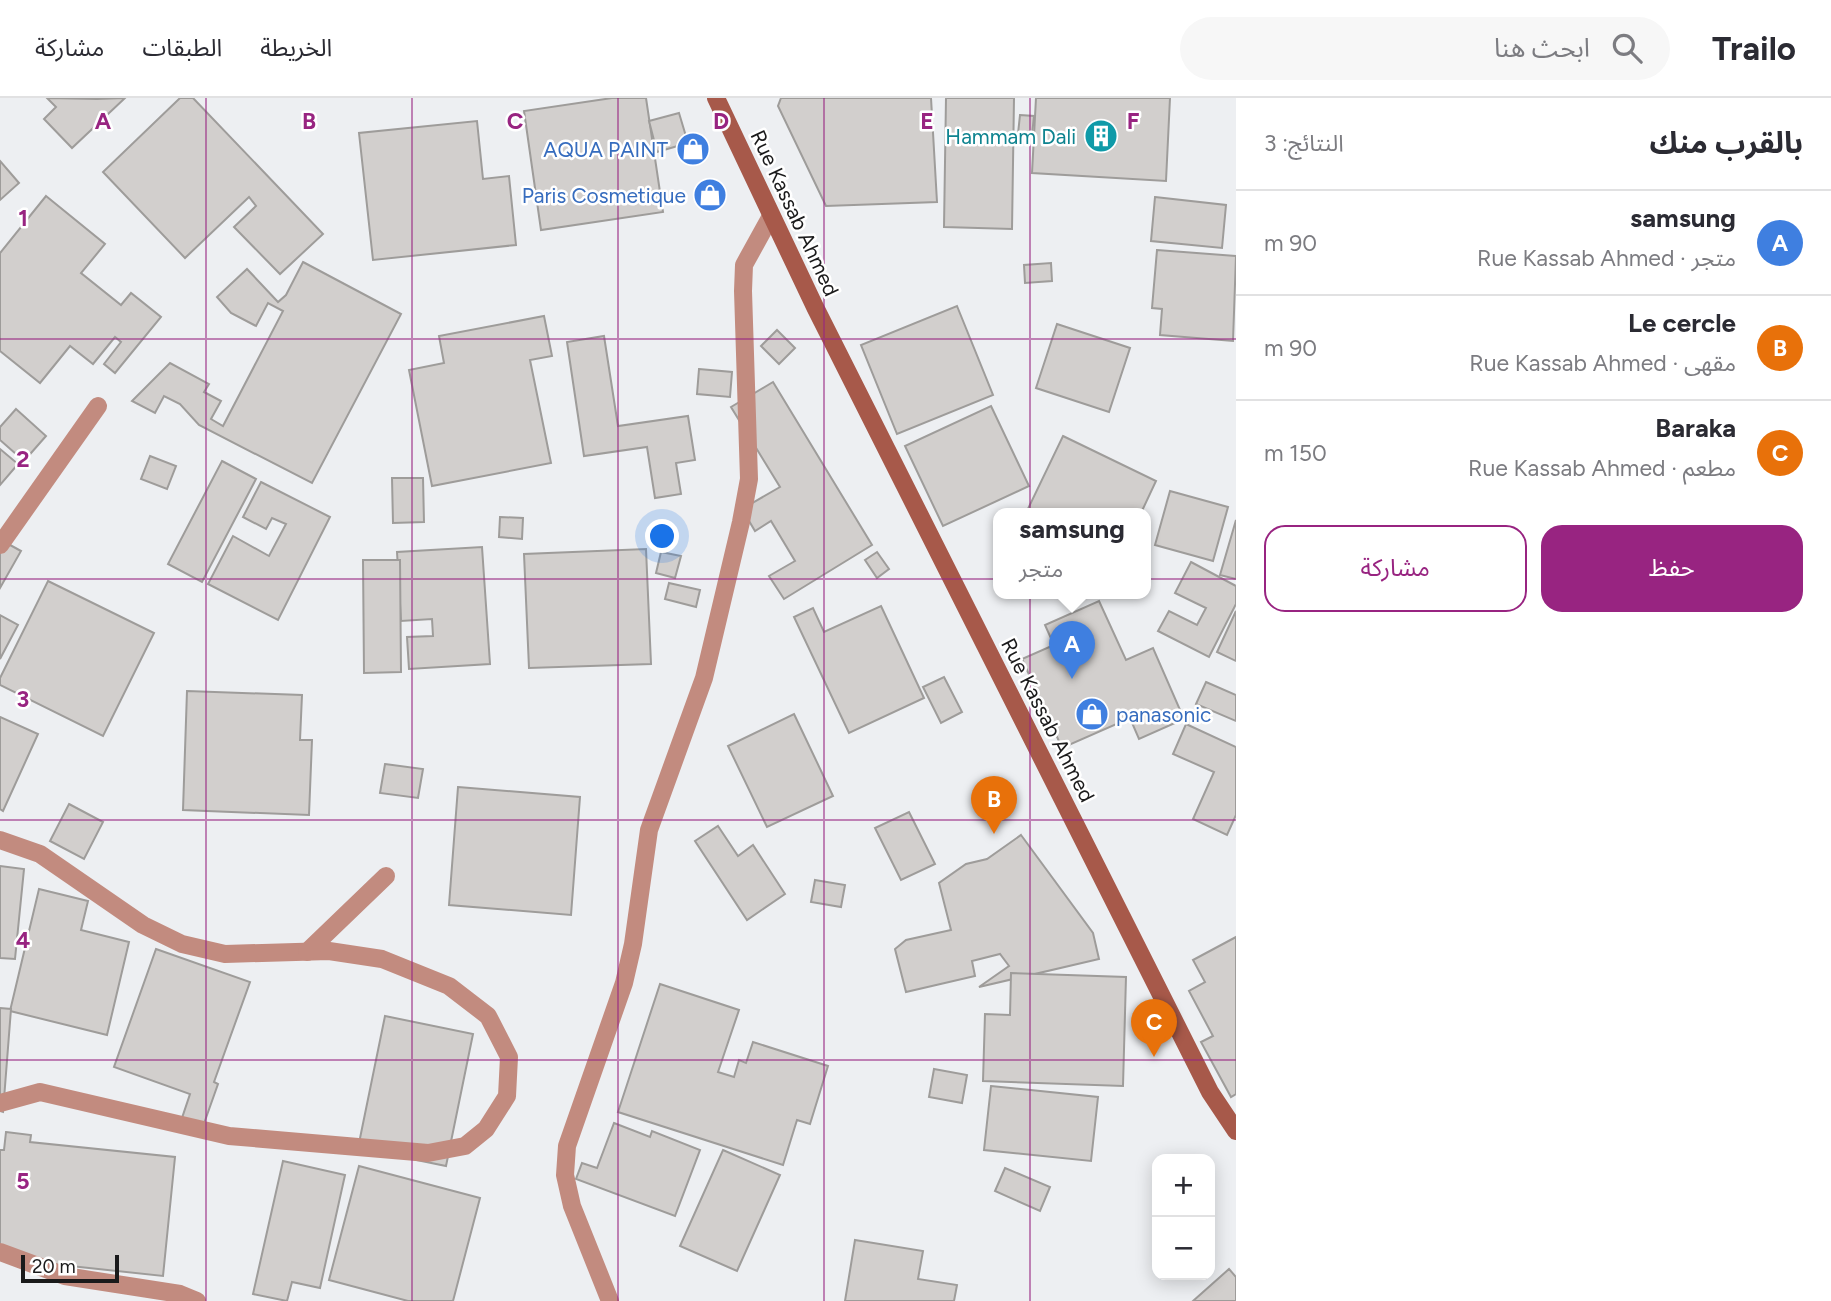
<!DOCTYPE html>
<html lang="ar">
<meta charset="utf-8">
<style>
body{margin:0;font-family:Figtree,"Noto Sans Arabic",sans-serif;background:#f7f7f7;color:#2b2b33;direction:rtl}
.controls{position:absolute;right:21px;bottom:21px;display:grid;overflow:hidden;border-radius:14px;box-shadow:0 4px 18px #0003}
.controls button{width:63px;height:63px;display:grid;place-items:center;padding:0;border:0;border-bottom:2px solid #e1e1e2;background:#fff;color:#2b2b33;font:35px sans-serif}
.scale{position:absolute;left:21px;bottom:18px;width:98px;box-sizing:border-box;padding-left:7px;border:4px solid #1a1a1b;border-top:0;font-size:19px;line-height:24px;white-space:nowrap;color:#1a1a1b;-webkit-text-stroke:5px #fff;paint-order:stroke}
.you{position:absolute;left:663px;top:439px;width:24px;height:24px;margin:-18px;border:5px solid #fff;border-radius:50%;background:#1a73e8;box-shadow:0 0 0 10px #1a73e833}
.badge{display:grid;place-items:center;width:46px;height:46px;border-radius:50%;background:#982481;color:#fff;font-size:23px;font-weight:700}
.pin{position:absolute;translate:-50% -58px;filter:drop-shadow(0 2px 4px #0008)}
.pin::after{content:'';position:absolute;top:37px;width:24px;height:21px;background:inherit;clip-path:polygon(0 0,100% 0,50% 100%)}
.popup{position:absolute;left:993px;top:410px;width:158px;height:91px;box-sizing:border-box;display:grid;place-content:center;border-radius:14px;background:#fff;filter:drop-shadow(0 2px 5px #0005);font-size:23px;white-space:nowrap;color:#7c7c81}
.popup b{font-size:26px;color:#2b2b33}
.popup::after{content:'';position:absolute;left:50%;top:100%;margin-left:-14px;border:14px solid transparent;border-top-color:#fff}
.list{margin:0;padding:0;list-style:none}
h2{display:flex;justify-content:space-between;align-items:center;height:91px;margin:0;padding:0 28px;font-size:30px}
h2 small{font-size:23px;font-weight:400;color:#7c7c81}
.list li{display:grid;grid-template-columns:46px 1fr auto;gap:21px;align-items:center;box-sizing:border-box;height:105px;padding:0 28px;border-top:2px solid #e1e1e2}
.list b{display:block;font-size:26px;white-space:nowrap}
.list p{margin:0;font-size:23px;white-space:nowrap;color:#7c7c81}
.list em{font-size:23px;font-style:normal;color:#7c7c81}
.actions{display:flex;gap:14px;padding:21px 28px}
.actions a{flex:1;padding:16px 0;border:2px solid #982481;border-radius:21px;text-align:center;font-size:24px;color:#982481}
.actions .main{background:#982481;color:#fff}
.icon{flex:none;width:38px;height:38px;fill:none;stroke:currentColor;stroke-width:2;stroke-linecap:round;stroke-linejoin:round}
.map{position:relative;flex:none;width:1236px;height:1203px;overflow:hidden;direction:ltr}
header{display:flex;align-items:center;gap:42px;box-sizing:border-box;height:98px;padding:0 35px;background:#fff;border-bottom:2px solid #e1e1e2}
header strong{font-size:33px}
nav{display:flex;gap:38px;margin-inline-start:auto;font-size:24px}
.search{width:490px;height:63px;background:#f7f7f7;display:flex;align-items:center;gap:18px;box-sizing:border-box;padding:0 24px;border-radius:38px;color:#7c7c81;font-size:26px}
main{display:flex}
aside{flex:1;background:#fff}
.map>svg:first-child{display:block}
</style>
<header>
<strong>Trailo</strong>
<div class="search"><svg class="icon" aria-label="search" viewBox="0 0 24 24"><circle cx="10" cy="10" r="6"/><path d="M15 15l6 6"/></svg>ابحث هنا</div>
<nav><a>الخريطة</a><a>الطبقات</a><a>مشاركة</a></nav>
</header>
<main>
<aside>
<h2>بالقرب منك<small>النتائج: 3</small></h2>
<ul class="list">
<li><span class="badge" style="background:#3f7fe0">A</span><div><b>samsung</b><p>متجر · Rue Kassab Ahmed</p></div><em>90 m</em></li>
<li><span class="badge" style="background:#e8710a">B</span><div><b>Le cercle</b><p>مقهى · Rue Kassab Ahmed</p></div><em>90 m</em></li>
<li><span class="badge" style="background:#e8710a">C</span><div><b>Baraka</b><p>مطعم · Rue Kassab Ahmed</p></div><em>150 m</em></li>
</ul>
<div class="actions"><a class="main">حفظ</a><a>مشاركة</a></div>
</aside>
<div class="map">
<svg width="1236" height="1203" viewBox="0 0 1236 1203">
<rect width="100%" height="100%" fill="#edeff2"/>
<g fill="#d2cfcd" stroke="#9e9c9a" stroke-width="2">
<path d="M47,0l50,1 28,-1 -53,50 -28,-29 12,-12z"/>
<path d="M180,0h13l130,136 -43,40 -46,-47 22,-21 -7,-9 -64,61 -82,-86z"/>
<path d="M612,0h34l17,114 -122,18 -17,-119z"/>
<path d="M781,0h150l6,104 -111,4 -48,-100z"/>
<path d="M946,0h68l-2,131 -68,-2z"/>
<path d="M1036,0h134l-4,83 -134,-8z"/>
<path d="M679,15l9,30 -31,9 -8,-31z"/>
<path d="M1020,17l14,1 -3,28 -14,-1z"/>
<path d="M477,23l6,58 26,-3 7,69 -143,15 -14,-127z"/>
<path d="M0,63l19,22 -19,17z"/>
<path d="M46,98l59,48 -24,29 40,32 10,-12 30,24 -46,56 -11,-9 17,-22 -6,-5 -22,27 -23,-18 -30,37 -40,-32v-98z"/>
<path d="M1155,99l71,8 -4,43 -71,-7z"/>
<path d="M1157,152l79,6 -3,85 -73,-6 2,-26 -10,-1z"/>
<path d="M303,164l98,52 -89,169 -113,-58 -19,-21 -16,-8 -9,17 -23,-12 38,-38 39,21 -5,8 17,9 -10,18 12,7 60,-115 -15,-8 -12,23 -25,-13 -14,-16 30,-28 31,33 8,-7z"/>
<path d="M1051,165l1,18 -27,2 -1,-18z"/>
<path d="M957,208l36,89 -96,39 -36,-89z"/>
<path d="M544,218l8,40 -22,4 21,103 -119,23 -23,-116 35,-7 -5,-27z"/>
<path d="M1057,226l73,24 -21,64 -73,-24z"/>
<path d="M777,232l18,18 -16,16 -18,-18z"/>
<path d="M604,238l14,90 70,-10 7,44 -19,3 5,31 -26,4 -8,-51 -63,9 -17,-114z"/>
<path d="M699,271l33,3 -2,25 -33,-3z"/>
<path d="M773,284l99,163 -88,54 -15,-23 26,-15 -24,-40 -16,10 -13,-22 38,-22 -49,-80z"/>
<path d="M991,308l38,80 -86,40 -38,-80z"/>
<path d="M16,311l30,27 -22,25 -24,-21v-13z"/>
<path d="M1063,338l93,45 -15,32h-115z"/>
<path d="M0,351l18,15 -18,21z"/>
<path d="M150,358l26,10 -9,23 -26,-10z"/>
<path d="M222,363l34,18 -54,103 -34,-18z"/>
<path d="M392,380h31l1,44 -31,1z"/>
<path d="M261,384l69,35 -52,103 -70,-36 25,-48 36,20 17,-32 -14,-6 -6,11 -23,-12z"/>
<path d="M1170,393l58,16 -15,54 -58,-16z"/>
<path d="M500,419l23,1 -1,21 -23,-2z"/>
<path d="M1236,422v59l-16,-4z"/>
<path d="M1,442l20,11 -21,37v-47z"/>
<path d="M482,449l8,117 -81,5 -2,-32 26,-1 -1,-17 -31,2 -4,-69z"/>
<path d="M646,451l5,115 -122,4 -5,-114z"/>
<path d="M661,454l20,4 -6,22 -19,-5z"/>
<path d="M877,454l12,17 -12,9 -12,-18z"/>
<path d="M363,462h37l1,112 -37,1z"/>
<path d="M1191,464l45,24v18l-27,53 -51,-26 11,-20 28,14 9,-17 -31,-15z"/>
<path d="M48,483l106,52 -51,103 -103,-51v-7z"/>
<path d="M669,485l31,7 -4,17 -31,-8z"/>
<path d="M1099,503l27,59 27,-12 31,71 -45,20 -9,-21 -68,30 -40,-89 32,-14 -9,-20z"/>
<path d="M881,508l43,92 -75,35 -55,-116 19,-9 11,24z"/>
<path d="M1236,513v50l-19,-9z"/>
<path d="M0,517l18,10 -18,34z"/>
<path d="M944,579l18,35 -21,11 -18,-36z"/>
<path d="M1206,584l30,13v26l-40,-17z"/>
<path d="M187,593l115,4 -2,45h12l-3,75 -126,-5z"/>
<path d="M794,616l39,82 -66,31 -39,-81z"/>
<path d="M0,619l38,17 -35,77 -3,-2z"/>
<path d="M1186,626l50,23v68l-9,20 -34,-16 21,-47 -41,-18z"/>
<path d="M385,666l38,5 -5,29 -38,-5z"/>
<path d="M458,689l122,10 -9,118 -122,-10z"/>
<path d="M69,706l34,18 -19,37 -34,-18z"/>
<path d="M909,714l26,52 -34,16 -26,-52z"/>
<path d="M718,728l20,30 15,-11 32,49 -38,26 -52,-79z"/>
<path d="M1021,737l72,98 6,26 -120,28 30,-21 -9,-12 -28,7 3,15 -69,16 -11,-43 11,-9 45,-10 -12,-47 27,-19 21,-5z"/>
<path d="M0,768l24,3 -9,90 -15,-1z"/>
<path d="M815,782l30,5 -4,22 -30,-5z"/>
<path d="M39,791l49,12 -7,29 48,12 -22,93 -97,-24z"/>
<path d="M1236,839v157l-5,3 -30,-55 12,-6 -24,-45 16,-9 -12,-22z"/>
<path d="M156,851l94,33 -36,100 4,2 -17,48 -21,-8 10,-30 -76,-27z"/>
<path d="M1011,875l115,4 -3,109 -140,-5 2,-67 25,1z"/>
<path d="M660,886l79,26 -21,62 16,5 5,-17 7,3 7,-21 75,24 -18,58 -13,-4 -14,45 -165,-53z"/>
<path d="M0,910l11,1 -8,103 -3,-1z"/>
<path d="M385,918l88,18 -27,132 -88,-18z"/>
<path d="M934,971l33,6 -5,28 -33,-6z"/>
<path d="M991,988l107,11 -7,64 -107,-11z"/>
<path d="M614,1025l36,14 2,-6 48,19 -25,66 -99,-37 6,-16 15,5z"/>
<path d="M6,1034l25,3 -1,7 145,15 -12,119 -148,-16 -15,-11v-99h4z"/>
<path d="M723,1052l57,25 -43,96 -57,-25z"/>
<path d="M283,1063l62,14 -25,113 -28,-6 -5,19 -34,-7z"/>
<path d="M359,1068l121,32 -27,103h-45l-79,-21z"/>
<path d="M1005,1070l45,19 -10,24 -45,-20z"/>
<path d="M855,1142l68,11 -5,28 39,6 -3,16h-109z"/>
<path d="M1229,1171l7,8v24h-43z"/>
</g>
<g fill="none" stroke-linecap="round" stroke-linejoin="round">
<g stroke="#c28b7f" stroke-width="18">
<path d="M0,447l98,-139"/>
<path d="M0,742l40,14 103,71 39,19 43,10 104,-3 53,8 67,27 39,30 21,41 -2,39 -21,33 -21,17 -37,7 -199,-17 -189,-44 -40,11"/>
<path d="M307,854l79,-76"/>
<path d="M0,1154l65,24 115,18 17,7"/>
<path d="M610,1203l-38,-95 -7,-31 2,-29 57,-163 9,-39 16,-114 55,-152 37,-156 8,-43 -6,-188 1,-26 27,-49"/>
</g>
<path stroke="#a7594a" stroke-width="18" d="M716,0l99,209 395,785 26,39"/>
</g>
<path fill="none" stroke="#982481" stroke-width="2" stroke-opacity="0.55" d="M206,0v1203M412,0v1203M618,0v1203M824,0v1203M1030,0v1203M0,241h1236M0,481h1236M0,722h1236M0,962h1236"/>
<defs>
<symbol id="building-disc" viewBox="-11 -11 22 22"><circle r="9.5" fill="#0f9aa8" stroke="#fff"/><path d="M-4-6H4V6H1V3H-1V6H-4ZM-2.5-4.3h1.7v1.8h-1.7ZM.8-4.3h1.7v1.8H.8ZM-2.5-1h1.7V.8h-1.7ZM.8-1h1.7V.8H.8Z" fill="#fff"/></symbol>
<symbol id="shop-disc" viewBox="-11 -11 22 22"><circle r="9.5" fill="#3f7fe0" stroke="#fff"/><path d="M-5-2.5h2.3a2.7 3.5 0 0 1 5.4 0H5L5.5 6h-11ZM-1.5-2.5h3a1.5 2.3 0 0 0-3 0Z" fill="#fff"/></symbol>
</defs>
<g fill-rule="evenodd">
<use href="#building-disc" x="1082" y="19" width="38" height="38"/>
<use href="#shop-disc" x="674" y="32" width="38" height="38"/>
<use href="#shop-disc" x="691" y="78" width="38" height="38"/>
<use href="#shop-disc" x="1073" y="597" width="38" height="38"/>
</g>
<g text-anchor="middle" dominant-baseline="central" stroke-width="5" stroke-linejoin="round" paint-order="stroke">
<g font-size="21" fill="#0d838f" stroke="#fff" text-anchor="end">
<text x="1076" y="38">Hammam Dali</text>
</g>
<g font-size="21" fill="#366cbe" stroke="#fff" text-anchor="end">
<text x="668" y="51">AQUA PAINT</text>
<text x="686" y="97">Paris Cosmetique</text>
<text x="1116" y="616" text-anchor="start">panasonic</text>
</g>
<g font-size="21" fill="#1a1a1b" stroke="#fff">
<text transform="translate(795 115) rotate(65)">Rue Kassab Ahmed</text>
<text transform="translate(1048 622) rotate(63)">Rue Kassab Ahmed</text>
</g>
</g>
<g font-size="23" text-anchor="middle" font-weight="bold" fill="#982481" stroke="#fff" stroke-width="5" stroke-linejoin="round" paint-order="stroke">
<text x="103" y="31">A</text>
<text x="309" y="31">B</text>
<text x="515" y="31">C</text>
<text x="721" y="31">D</text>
<text x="927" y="31">E</text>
<text x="1133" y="31">F</text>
<text x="23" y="128">1</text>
<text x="23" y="369">2</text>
<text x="23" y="609">3</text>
<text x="23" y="850">4</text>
<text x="23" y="1091">5</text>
</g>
</svg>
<div class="controls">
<button>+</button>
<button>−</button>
</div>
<div class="scale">20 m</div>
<div class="you"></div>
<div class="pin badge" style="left:1072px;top:581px;background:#3f7fe0">A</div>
<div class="popup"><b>samsung</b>متجر</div>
<div class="pin badge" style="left:994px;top:736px;background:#e8710a">B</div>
<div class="pin badge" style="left:1154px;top:959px;background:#e8710a">C</div>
</div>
</main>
